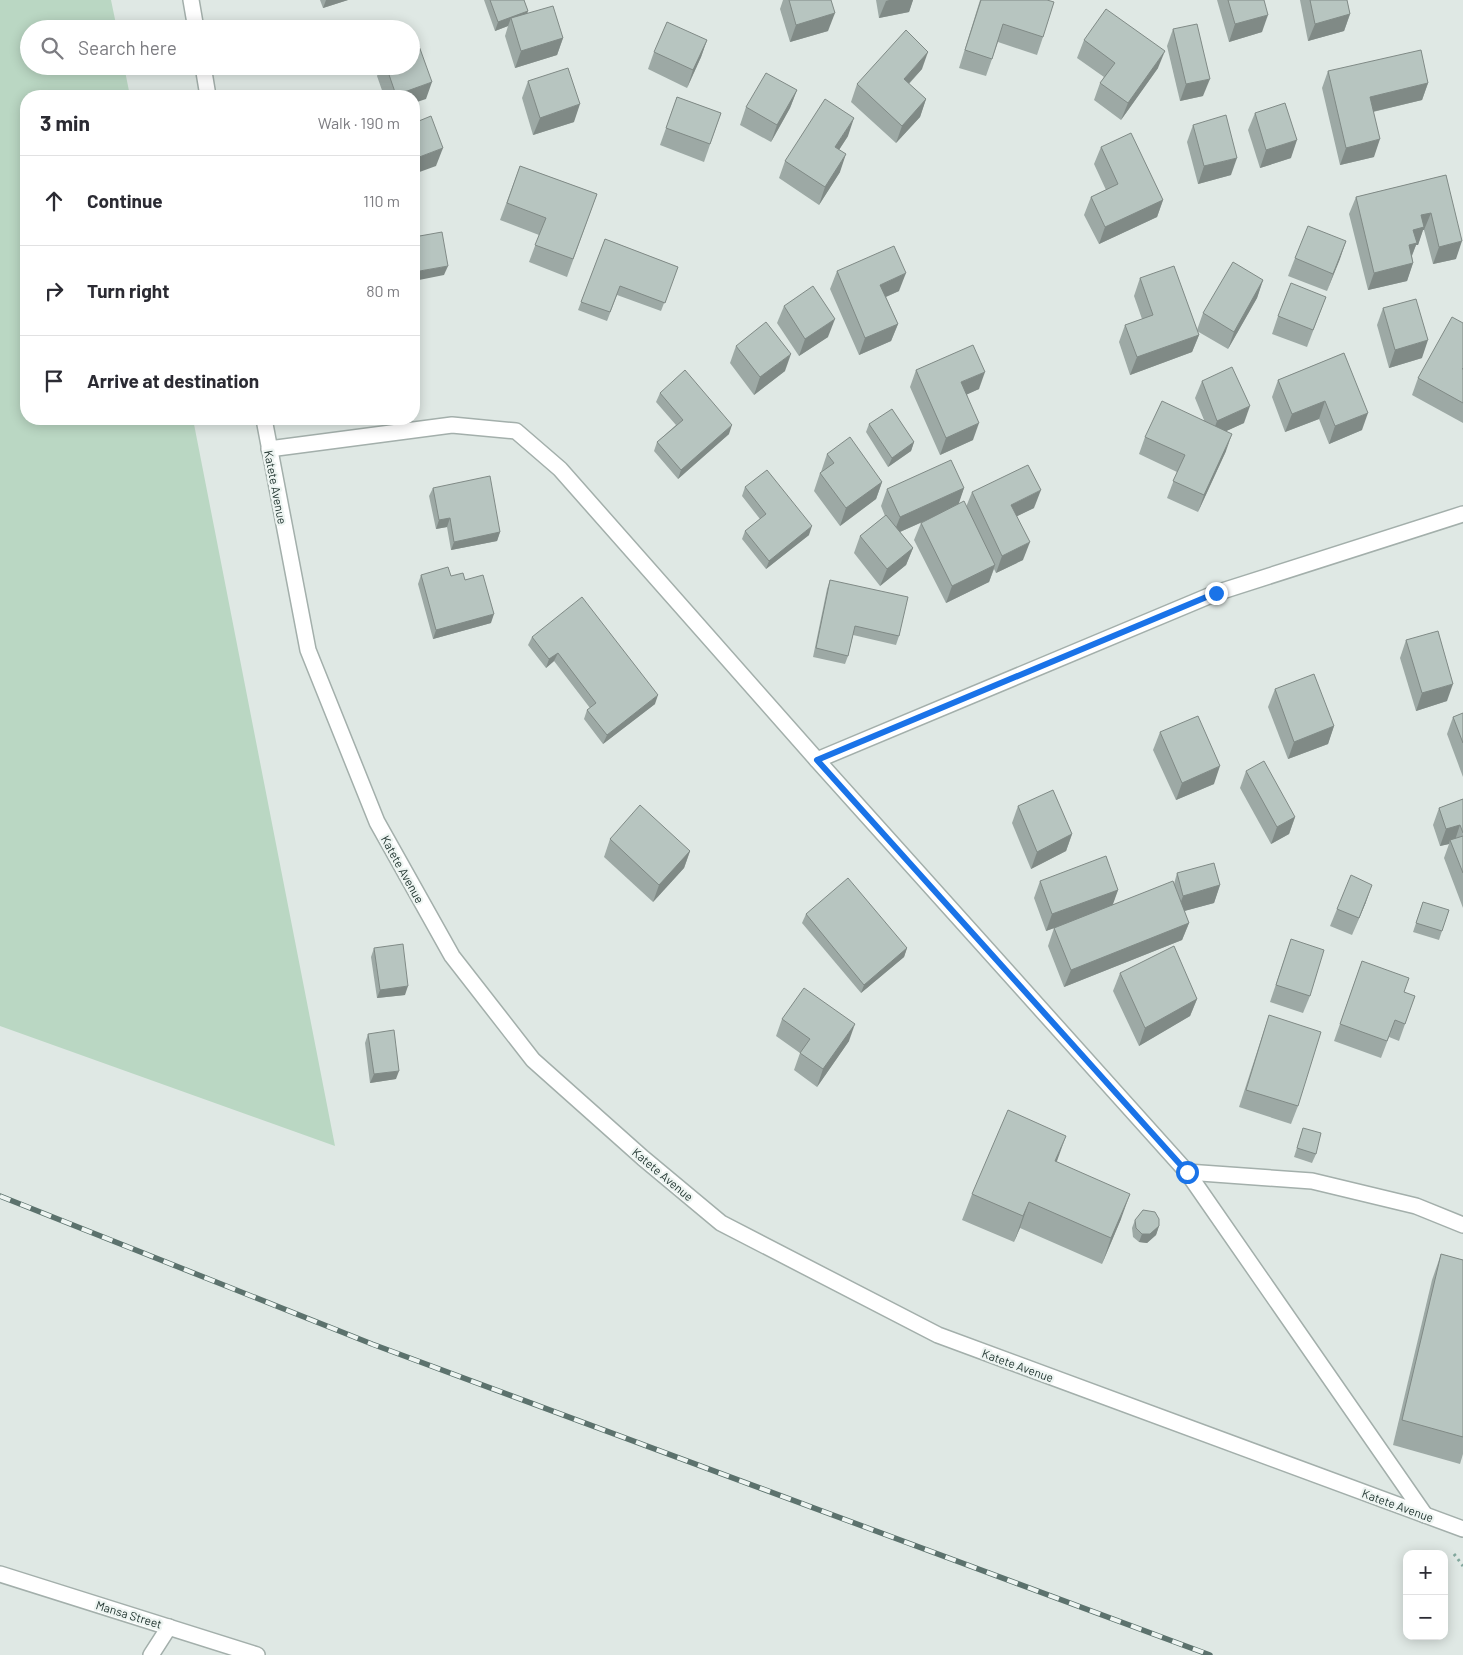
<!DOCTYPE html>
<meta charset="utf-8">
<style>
body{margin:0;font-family:Barlow,sans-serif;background:#f2f2f3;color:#2b2b33}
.controls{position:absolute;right:15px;bottom:15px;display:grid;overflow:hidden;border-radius:10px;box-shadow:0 2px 12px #0003}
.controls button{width:45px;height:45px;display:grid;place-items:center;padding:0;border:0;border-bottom:1px solid #e1e1e2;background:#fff;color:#2b2b33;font:25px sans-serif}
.stop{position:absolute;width:15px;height:15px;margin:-11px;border:4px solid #1a73e8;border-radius:50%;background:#fff}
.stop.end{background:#1a73e8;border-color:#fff;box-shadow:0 1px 5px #0008}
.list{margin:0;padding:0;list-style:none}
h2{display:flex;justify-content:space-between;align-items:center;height:65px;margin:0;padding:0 20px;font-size:21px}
h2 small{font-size:16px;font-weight:400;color:#7c7c81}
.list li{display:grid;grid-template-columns:32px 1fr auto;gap:15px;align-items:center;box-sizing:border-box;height:90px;padding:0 20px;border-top:1px solid #e1e1e2}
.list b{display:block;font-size:19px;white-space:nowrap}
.list em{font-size:16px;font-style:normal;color:#7c7c81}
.icon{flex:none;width:28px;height:28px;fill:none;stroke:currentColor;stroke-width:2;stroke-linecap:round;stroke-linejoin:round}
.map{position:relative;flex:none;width:1463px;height:1655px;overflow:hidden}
.search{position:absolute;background:#fff;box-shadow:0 2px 12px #0003;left:20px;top:20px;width:400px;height:55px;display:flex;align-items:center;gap:12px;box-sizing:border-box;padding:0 18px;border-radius:28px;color:#7c7c81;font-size:19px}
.panel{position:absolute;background:#fff;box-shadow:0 2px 12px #0003;left:20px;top:90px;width:400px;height:335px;border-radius:20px}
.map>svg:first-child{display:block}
</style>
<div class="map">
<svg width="1463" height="1655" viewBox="0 0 1463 1655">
<rect width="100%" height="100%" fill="#dfe8e4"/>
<path fill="#bad7c3" d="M0,0h111l6,29h-88v37h95l6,30h-104v323h167l142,727 -335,-120z"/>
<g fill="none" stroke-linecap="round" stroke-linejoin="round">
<defs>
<g id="minor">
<path d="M269,449l183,-24 64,6 44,38 257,291 370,412 238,343"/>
<path d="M817,760l399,-167 247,-79"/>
<path d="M1187,1172l125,9 104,25 47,19"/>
<path d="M0,1574l257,81"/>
<path d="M151,1655l18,-28"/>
</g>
<g id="tertiary">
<path d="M191,0l5,29"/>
<path d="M203,66l5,30"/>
<path d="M264,419l44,231 69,172 75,134 81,104 110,98 78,65 217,112 525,194"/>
</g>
</defs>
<use href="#minor" stroke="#a3afab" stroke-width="18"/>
<use href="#tertiary" stroke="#a3afab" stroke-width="18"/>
<path stroke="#83a89e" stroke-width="3" stroke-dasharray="2.5 4" stroke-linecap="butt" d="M1454,1554l9,12"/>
<use href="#minor" stroke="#fff" stroke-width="15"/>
<use href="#tertiary" stroke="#fff" stroke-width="15"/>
<defs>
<path id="rail" d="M0,1196l372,148 838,311"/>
</defs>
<use href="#rail" stroke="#5c726d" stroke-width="5.5"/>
<use href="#rail" stroke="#eef5f2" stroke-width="4" stroke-dasharray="11" stroke-linecap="butt"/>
</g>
<g fill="#9da9a5">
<path d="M320,0h28l-25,8z"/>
<path d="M484,0h40l4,11 -1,2 36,25 -6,17 -42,13 -10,-32 3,-10 -13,5z"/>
<path d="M783,0h48l-3,31 -38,11 -10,-33z"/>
<path d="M876,0h37l-4,12 -30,6z"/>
<path d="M980,0h67l-4,37 -6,18 -39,-13 -12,34 -27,-8z"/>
<path d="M1217,0h47l-2,32 -33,10z"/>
<path d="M1300,0h47l3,14 -6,17 -36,10z"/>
<path d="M1173,29l30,67 -23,5 -13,-55z"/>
<path d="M707,40l-6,17 -14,31 -39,-19 6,-17z"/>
<path d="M1084,40l74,28 -37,52 -27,-20 6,-17 4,-6 -27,-19z"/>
<path d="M381,66h30l15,33 -12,-3h-30l-7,-20z"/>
<path d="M922,69l-13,15 17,15 -6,18 -24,26 -45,-41 6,-18z"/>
<path d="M1328,71l100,12 -6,17 -49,12 1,45 -34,8 -18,-77z"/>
<path d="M528,81l46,41 -41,13 -11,-37z"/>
<path d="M797,90l-7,18 -19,34 -31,-17 6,-18z"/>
<path d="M677,97l44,16 -17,49 -44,-17z"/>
<path d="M1255,113l36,45 -31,10 -12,-38z"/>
<path d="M1193,125l38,50 -33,9 -11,-42z"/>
<path d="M848,136l-9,14 1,22 -21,33 -40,-27 6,-17z"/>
<path d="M1101,147l62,53 -6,17 -58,27 -15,-29 7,-18 15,-7 -12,-26z"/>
<path d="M520,166l77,28 -30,83 -38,-15 10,-27 -39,-15z"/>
<path d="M1446,175l10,84 -23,5 -9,-34h-1l-5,15h-2l-4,11 1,7 -6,18 -39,9 -19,-76 7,-17z"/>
<path d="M605,239l73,28 -17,44 -44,-16 -10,26 -29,-11z"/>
<path d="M1346,241l-19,50 -39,-15 7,-18z"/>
<path d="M837,271l62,20 -13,6 12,27 -7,17 -32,14 -29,-66z"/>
<path d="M1140,278l57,52 6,-17 60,-33 -6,18 -29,51 -31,-18 2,4 -7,17 -62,23 -11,-33 6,-17 17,-6 -8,-23z"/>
<path d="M1326,297l-19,50 -35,-13 6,-18z"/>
<path d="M784,306l44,31 -29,19 -22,-33z"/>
<path d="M1383,308l39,50 -33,10 -12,-43z"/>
<path d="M1463,323v100l-51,-28 6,-17z"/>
<path d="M736,346l49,25 -31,24 -24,-32z"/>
<path d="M1344,353l18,77 -33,14 -10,-25 -34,13 -13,-35 6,-17z"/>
<path d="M916,370l63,19 -12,5 6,46 -33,15 -30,-68z"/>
<path d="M1202,381l42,42 -18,8v20l-28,61 -31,-14 10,-26 -38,-18 6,-17 59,-17 -9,-22z"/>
<path d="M660,393l69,41 -51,45 -24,-28 3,-9 19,-17 -20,-23z"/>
<path d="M869,424l45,18 -3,9 -23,16 -22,-35z"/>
<path d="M827,454l55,28 -6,17 -36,27 -26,-35 6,-18 2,-1h-1z"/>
<path d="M745,487l64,48 -43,34 -24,-30 3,-8 15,-12 -18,-23z"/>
<path d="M433,488l67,44 -3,9 -46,9 -4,-23 -11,2 -7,-33z"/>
<path d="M964,488l-6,15 8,4 6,-15 62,16 -17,8 6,44 -27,13 -2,-4 -5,13 -43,21 -32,-63 7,-17 8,-4 -29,13 13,16 -7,17 -26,21 -26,-33 6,-17 25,-20 -4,-10 6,-17z"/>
<path d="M421,575l30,1 14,4 26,43 -58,16 -15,-55z"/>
<path d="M830,580l69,56 -3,9 -43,-10 -5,21 -3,8 -32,-7 14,-68z"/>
<path d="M532,637l123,67 -52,40 -19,-25 3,-9 3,-2 -36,-47 -8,7 -18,-23z"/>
<path d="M1406,640l41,61 -31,10 -16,-53z"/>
<path d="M1275,689l59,37 -6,18 -40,15 -20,-52z"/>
<path d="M1463,713v64l-16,-43 6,-17z"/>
<path d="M1160,732l54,52 -38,16 -23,-50z"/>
<path d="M1246,771l49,46 -6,17 -18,10 -31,-56z"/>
<path d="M1463,799v109l-19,-50 5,-14 -9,2 -7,-21 6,-17z"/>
<path d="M1018,806l54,28 -6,17 -35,18 -19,-46z"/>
<path d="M610,839l80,12 -6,17 -31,34 -49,-45z"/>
<path d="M1177,873l43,12 -6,18 -30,8 5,12 -7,17 -118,47 -16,-41 6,-18 18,-7 -26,10 -12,-33 6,-17 78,9 -6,15 62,-21z"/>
<path d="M1366,902l-14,33 -22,-9 7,-17z"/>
<path d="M1423,902l19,29 -3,9 -26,-8z"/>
<path d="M806,914l101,34 -3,9 -43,36 -59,-70z"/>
<path d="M1291,939l19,57 -7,17 -33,-11z"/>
<path d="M374,948l31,47 -28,3 -6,-41z"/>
<path d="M1362,961l42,31 11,4 -16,45 -10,-4 -8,21 -47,-17z"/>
<path d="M1120,973l77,26 -7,17 -51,30 -26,-55z"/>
<path d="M1269,1015l29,91 -7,18 -52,-17z"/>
<path d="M782,1019l67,22 -32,46 -23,-17 6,-17 -24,-17z"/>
<path d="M368,1034l28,45 -26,4 -5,-40z"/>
<path d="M1303,1128l13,26 -4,9 -18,-6z"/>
<path d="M1057,1162l64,57 -19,45 -82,-36 -6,14 -52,-22 10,-26z"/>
<path d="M1135,1220l24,6 -3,9 -9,8 -8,-1 -6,-5 -1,-9z"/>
<path d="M1441,1254l22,6v194l-3,10 -67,-19 39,-165z"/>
</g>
<g fill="#808a86">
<path d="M326,0h22l-25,8z"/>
<path d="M889,0h24l-4,12 -30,6 7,-17z"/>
<path d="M528,11l-3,9 -14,-2 -3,8 -13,5 3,-9z"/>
<path d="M835,13l-7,18 -38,11 6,-17z"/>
<path d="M1350,14l-6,17 -36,10 7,-17z"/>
<path d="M1268,15l-6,17 -33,10 6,-18z"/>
<path d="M563,38l-6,17 -42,13 6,-17z"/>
<path d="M707,40l-6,17 -14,31 6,-18z"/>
<path d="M1165,51l-7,17 -37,52 7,-17z"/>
<path d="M928,52l-6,17 -25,27 7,-17z"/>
<path d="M1210,79l-7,17 -23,5 6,-17z"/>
<path d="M432,82l-6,17 -12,4v-7h-19l1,-1z"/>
<path d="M1428,83l-6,17 -59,14 7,-17z"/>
<path d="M797,90l-7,18 -19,34 6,-17z"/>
<path d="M926,99l-6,18 -24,26 6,-17z"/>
<path d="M580,104l-6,18 -41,13 7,-17z"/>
<path d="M854,118l-6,18 -19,29 6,-18z"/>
<path d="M1380,139l-6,18 -34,8 6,-17z"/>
<path d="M1297,140l-6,18 -31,10 6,-18z"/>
<path d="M443,148l-7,18 -22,8v-15z"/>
<path d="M846,154l-6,18 -21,33 6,-18z"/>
<path d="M1237,158l-6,17 -33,9 6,-18z"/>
<path d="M1163,200l-6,17 -58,27 6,-17z"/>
<path d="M1431,213l-7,17h-1l-5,15h-2l-6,15 -7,2 10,-32 8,-15z"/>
<path d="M1346,241l-6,18 -13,32 6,-17z"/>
<path d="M1462,241l-6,18 -23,5 6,-17z"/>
<path d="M1413,263l-6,18 -39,9 6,-17z"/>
<path d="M448,266l-4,9 -30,6v-9z"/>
<path d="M906,273l-7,18 -25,11 6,-17z"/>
<path d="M1263,280l-6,18 -29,51 6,-17z"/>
<path d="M414,306h3l-3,9z"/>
<path d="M835,319l-7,18 -29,19 6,-17z"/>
<path d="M898,324l-7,17 -32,14 6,-17z"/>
<path d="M1199,335l-7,17 -62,23 7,-18z"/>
<path d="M1428,340l-6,18 -33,10 6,-18z"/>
<path d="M791,354l-6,17 -31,24 6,-18z"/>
<path d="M985,372l-6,17 -24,11 6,-18z"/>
<path d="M1325,401l-6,18 -34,13 7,-18z"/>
<path d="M1250,406l-6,17 -33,15 6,-17z"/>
<path d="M1368,413l-6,17 -33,14 6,-18z"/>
<path d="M979,423l-6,17 -33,15 6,-17z"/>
<path d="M732,425l-3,9 -51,45 3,-9z"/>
<path d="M1232,434l-6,17 -28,61 6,-17z"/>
<path d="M914,442l-3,9 -23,16 4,-9z"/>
<path d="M882,482l-6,17 -36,27 6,-18z"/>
<path d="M964,488l-6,18 -65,29 7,-18z"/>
<path d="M1041,490l-7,18 -29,14 6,-17z"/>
<path d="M450,518l-3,9 -11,2 3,-9z"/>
<path d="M812,526l-3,9 -43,34 3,-8z"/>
<path d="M500,532l-3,9 -46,9 3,-8z"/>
<path d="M1030,542l-7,18 -27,13 6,-17z"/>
<path d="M913,548l-7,17 -26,21 7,-17z"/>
<path d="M995,565l-6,17 -43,21 6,-17z"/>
<path d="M494,614l-3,9 -58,16 3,-9z"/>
<path d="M558,653l-4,8 -8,7 3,-9z"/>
<path d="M1453,684l-6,17 -31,10 6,-18z"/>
<path d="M658,695l-3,9 -52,40 4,-9z"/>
<path d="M1334,726l-6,18 -40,15 6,-17z"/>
<path d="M1220,766l-6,18 -38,16 6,-17z"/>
<path d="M1295,817l-6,17 -18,10 6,-17z"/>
<path d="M1460,825l-6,18 -4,-3 -1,4 -9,2 6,-17z"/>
<path d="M1072,834l-6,17 -35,18 6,-17z"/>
<path d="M690,851l-6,17 -31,34 6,-17z"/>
<path d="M1220,885l-6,18 -37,10 6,-17z"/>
<path d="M1372,885l-6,17 -14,33 7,-17z"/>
<path d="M1118,890l-6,17 -66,24 6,-17z"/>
<path d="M1189,923l-7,17 -118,47 7,-17z"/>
<path d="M907,948l-3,9 -43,36 3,-8z"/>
<path d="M408,986l-3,9 -28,3 3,-8z"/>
<path d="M1197,999l-7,17 -51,30 6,-18z"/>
<path d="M855,1024l-6,17 -32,46 6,-18z"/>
<path d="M399,1071l-3,8 -26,4 4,-9z"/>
<path d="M1066,1136l-9,25 -11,26 9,-26z"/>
<path d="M1130,1194l-9,25 -19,45 9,-26z"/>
<path d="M1029,1202l-9,26 -6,14 9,-26z"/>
<path d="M1159,1226l-3,9 -9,8 -8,-1 3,-8z"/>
</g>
<g fill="#b7c5c0" stroke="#808a86">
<path d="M490,0h34l4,11 -30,11z"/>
<path d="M789,0h42l4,13 -39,12z"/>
<path d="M981,0h66l7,2 -11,35 -40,-13 -11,35 -27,-9z"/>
<path d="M1228,0h36l4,15 -33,9z"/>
<path d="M1310,0h37l3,14 -35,10z"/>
<path d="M553,6l10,32 -42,13 -10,-33z"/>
<path d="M1106,9l59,42 -37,52 -28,-20 15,-20 -31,-23z"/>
<path d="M667,22l40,18 -14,30 -39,-18z"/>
<path d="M1197,24l13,55 -24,5 -13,-55z"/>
<path d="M906,30l22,22 -24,27 22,20 -24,27 -45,-42z"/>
<path d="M419,46l13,36 -36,13 -10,-29h25v-17z"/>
<path d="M1421,50l7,33 -58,14 10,42 -34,9 -18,-77z"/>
<path d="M568,68l12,36 -40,14 -12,-37z"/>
<path d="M766,73l31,17 -20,35 -31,-18z"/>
<path d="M677,97l44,16 -11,31 -44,-16z"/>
<path d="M825,99l29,19 -19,29 11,7 -21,33 -40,-26z"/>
<path d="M1285,103l12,37 -31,10 -11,-37z"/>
<path d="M1226,115l11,43 -33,8 -11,-41z"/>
<path d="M431,116l12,32 -29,11v-36z"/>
<path d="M1131,133l32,67 -58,27 -14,-30 27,-13 -17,-37z"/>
<path d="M520,166l77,28 -24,65 -38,-14 11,-27 -39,-15z"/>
<path d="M1446,175l16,66 -23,6 -8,-34 -10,2 3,12 -11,3 4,13 -8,2 4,18 -39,10 -18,-76z"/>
<path d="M1308,226l38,15 -13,33 -38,-16z"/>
<path d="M442,232l6,34 -34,6v-35z"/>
<path d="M605,239l73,28 -13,36 -45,-17 -10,26 -29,-10z"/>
<path d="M894,246l12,27 -26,12 18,39 -33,14 -28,-67z"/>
<path d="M1233,262l30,18 -29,52 -31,-19z"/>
<path d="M1174,266l25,69 -62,22 -12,-32 28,-10 -13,-37z"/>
<path d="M1291,283l35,14 -13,33 -35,-14z"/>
<path d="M414,285l3,21h-3z"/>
<path d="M813,286l22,33 -30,20 -21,-33z"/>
<path d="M1416,299l12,41 -33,10 -12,-42z"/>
<path d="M1452,317l11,6v45l-1,1h1v34l-45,-25z"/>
<path d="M766,322l25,32 -31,23 -24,-31z"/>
<path d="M973,345l12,27 -24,10 18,41 -33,15 -30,-68z"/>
<path d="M1344,353l24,60 -33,13 -10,-25 -33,13 -14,-34z"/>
<path d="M1232,367l18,39 -33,15 -15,-40z"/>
<path d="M685,370l47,55 -51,45 -24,-28 26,-22 -23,-27z"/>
<path d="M1162,401l70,33 -28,61 -31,-14 12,-26 -40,-18z"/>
<path d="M892,409l22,33 -22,16 -23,-34z"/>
<path d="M850,437l32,45 -36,26 -26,-35 14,-10 -7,-9z"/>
<path d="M951,460l13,28 -64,29 -13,-28z"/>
<path d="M1028,465l13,25 -30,15 19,37 -28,14 -30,-64z"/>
<path d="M767,470l45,56 -43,35 -24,-30 21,-17 -21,-27z"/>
<path d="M490,476l10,56 -46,10 -4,-24 -11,2 -6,-32z"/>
<path d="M964,501l31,64 -43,21 -31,-63z"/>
<path d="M886,515l27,33 -26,21 -27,-33z"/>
<path d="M448,567l3,9 12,-3 2,7 18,-5 11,39 -58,16 -15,-55z"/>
<path d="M830,580l78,17 -9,39 -44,-10 -7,30 -32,-8z"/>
<path d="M582,597l76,98 -51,40 -20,-25 9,-7 -38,-50 -9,6 -17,-22z"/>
<path d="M1438,631l15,53 -31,9 -16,-53z"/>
<path d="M1314,674l20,52 -40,16 -19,-53z"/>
<path d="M1463,713v30l-10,-26z"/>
<path d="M1198,716l22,50 -38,17 -22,-51z"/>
<path d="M1264,761l31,56 -18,10 -31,-56z"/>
<path d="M1053,790l19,44 -35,18 -19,-46z"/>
<path d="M1463,799v34l-3,-8 -14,4 -7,-21z"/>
<path d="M640,805l50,46 -31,34 -49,-46z"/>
<path d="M1463,836v37l-13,-33z"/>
<path d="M1106,856l12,34 -66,24 -12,-33z"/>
<path d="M1214,863l6,22 -37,11 -6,-23z"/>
<path d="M1351,875l21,10 -13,33 -22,-9z"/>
<path d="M848,878l59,70 -43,37 -58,-71z"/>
<path d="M1173,881l16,42 -118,47 -17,-42z"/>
<path d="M1423,902l26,8 -7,21 -26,-8z"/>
<path d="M1291,939l33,11 -14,46 -34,-11z"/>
<path d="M403,944l5,42 -28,4 -6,-42z"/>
<path d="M1174,946l23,53 -52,29 -25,-55z"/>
<path d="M1362,961l47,17 -5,14 11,4 -10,28 -10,-4 -8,21 -47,-17z"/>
<path d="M804,988l51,36 -32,45 -23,-16 10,-14 -28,-20z"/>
<path d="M1269,1015l52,17 -23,74 -52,-16z"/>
<path d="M394,1030l5,41 -25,3 -6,-40z"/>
<path d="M1008,1110l58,26 -11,25 75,33 -19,44 -82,-36 -6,14 -51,-22z"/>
<path d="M1303,1128l18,5 -5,21 -19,-6z"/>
<path d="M1143,1210l12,2 4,7v7l-9,8h-8l-6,-6 -1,-8z"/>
<path d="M1441,1254l22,6v177l-61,-17z"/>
</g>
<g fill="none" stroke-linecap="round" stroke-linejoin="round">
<path stroke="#1a73e8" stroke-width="6" d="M1187,1172l-370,-412 399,-167"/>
</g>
<g text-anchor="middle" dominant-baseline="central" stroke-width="4.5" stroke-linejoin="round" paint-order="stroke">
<g font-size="12" fill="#223631" stroke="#eef5f2">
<text transform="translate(276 487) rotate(79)">Katete Avenue</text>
<text transform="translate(403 869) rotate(61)">Katete Avenue</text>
<text transform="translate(663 1174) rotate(40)">Katete Avenue</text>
<text transform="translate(1018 1365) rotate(20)">Katete Avenue</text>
<text transform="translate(1398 1505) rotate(20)">Katete Avenue</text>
<text transform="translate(129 1614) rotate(17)">Mansa Street</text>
</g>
</g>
</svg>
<div class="controls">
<button>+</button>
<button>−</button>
</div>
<div class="stop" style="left:1187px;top:1172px"></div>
<div class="stop end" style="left:1216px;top:593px"></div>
<div class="search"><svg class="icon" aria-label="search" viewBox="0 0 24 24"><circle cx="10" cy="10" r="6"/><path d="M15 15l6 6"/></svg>Search here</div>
<section class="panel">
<h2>3 min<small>Walk · 190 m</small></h2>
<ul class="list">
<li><svg class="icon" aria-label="ahead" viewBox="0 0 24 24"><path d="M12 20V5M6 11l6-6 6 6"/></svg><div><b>Continue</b></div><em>110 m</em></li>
<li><svg class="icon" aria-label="right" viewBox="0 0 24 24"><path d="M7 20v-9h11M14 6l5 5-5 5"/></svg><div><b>Turn right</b></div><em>80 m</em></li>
<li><svg class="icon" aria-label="arrive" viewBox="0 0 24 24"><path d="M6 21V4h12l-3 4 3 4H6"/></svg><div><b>Arrive at destination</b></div></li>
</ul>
</section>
</div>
